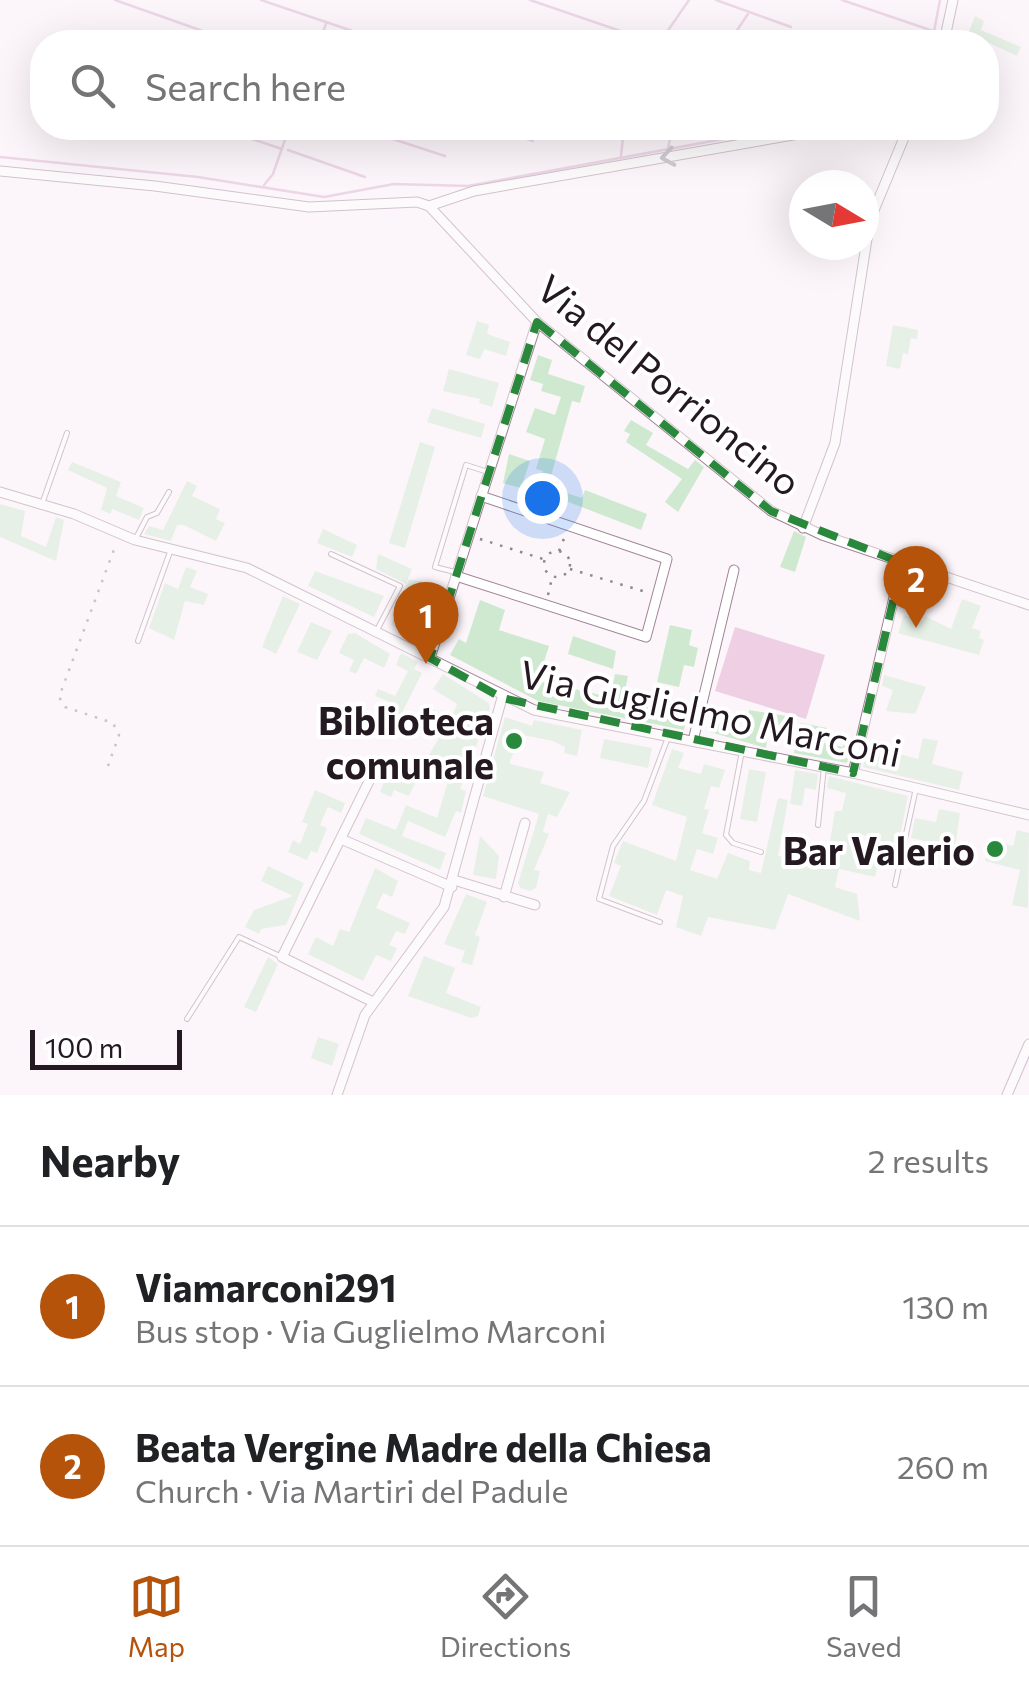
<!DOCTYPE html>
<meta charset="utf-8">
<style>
body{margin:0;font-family:Commissioner,sans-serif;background:#f2f2f2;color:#202124}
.compass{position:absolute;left:789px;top:170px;width:90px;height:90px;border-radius:50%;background:#fff;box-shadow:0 10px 40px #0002;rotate:100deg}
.scale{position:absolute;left:30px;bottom:25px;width:152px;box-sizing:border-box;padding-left:10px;border:5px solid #241920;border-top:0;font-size:28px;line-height:35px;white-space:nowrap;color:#241920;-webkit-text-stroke:8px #fff;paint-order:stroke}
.you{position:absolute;left:542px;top:498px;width:35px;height:35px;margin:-25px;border:8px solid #fff;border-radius:50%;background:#1a73e8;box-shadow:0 0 0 15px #1a73e833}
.badge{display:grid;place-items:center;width:65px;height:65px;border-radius:50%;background:#b45309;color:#fff;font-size:32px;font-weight:700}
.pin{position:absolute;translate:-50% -82px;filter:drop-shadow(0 2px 5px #0008)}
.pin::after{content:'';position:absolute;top:52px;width:35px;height:30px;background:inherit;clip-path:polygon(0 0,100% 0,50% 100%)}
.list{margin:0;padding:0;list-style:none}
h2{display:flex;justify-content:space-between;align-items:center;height:130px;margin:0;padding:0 40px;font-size:42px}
h2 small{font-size:32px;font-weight:400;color:#757577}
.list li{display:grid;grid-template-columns:65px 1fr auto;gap:30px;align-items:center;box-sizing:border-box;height:160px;padding:0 40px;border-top:2px solid #e0e0e0}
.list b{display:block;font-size:38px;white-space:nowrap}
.list p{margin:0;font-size:32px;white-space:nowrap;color:#757577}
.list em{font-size:32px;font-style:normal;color:#757577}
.icon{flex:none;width:55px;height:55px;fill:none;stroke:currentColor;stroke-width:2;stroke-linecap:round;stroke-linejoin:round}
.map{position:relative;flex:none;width:1029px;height:1095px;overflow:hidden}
.search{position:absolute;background:#fff;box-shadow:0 10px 40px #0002;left:30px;right:30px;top:30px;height:110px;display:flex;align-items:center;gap:25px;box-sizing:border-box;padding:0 35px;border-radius:40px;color:#757577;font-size:38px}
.sheet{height:450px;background:#fff}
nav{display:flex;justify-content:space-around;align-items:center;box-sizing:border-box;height:140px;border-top:2px solid #e0e0e0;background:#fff;font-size:28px;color:#757577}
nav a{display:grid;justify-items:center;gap:5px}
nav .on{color:#b45309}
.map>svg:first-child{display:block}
</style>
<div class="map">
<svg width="1029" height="1095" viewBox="0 0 1029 1095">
<rect width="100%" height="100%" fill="#fcf6fa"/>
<path fill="#eecfe4" d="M735,627l90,28 -19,64 -91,-28z"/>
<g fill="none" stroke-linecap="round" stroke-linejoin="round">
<g stroke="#dcb1ce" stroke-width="2.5">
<path d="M115,0l119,42"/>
<path d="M261,0l124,42"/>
<path d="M530,0l114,39"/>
<path d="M716,0l75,27"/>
<path d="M842,0l94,32"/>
<path d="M319,42l7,-18"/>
<path d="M660,42l29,-42"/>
<path d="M729,42l19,-28"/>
<path d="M932,42l8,-42"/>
<path d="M219,128l63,21"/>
<path d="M359,128l86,28"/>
<path d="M494,128l39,13"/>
<path d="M668,149l4,-21"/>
<path d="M288,150l77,27"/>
<path d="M621,156l3,-28"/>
<path d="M0,157l198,20 126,20 70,-13 74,2 315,-58"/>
<path d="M264,185l9,-11 16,-46"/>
</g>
</g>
<g fill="#cfe9d0">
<path d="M975,16l9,5 -3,9 40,17 -4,9 -30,-14h-22z"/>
<path d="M477,321l12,4 -2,9 23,8 -4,14 -22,-7 -4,10 -14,-4z"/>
<path d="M893,325l25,5 -1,9 -6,-1 -3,16 -5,-1 -3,16 -14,-3z"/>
<path d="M538,355l14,5 -4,14 37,12 -5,17 -8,-2 -24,86 34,11 3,-8 62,24 -6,16 -75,-29 -3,9 -29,-10 9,-29 -7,-2 9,-30 -19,-7 9,-24 20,7 6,-18 -20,-6 2,-7 -13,-4z"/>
<path d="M449,369l50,14 -7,24 -13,-4 1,-4 -37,-8z"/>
<path d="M432,408l53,16 -4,14 -54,-16z"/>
<path d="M631,420l22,13 -7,12 42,24 7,-9 9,7 -26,45 -13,-10 17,-23 -56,-37 4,-8 -6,-3z"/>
<path d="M420,442l15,5 -30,101 -16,-5z"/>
<path d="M509,454l21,7 -9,27 -18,-5z"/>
<path d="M72,462l49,20 -5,14 28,12 -5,12 -27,-11 -1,5 -10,-4 6,-22 -39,-18z"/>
<path d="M187,481l10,5 -5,10 28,13 -4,10 9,4 -9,18 -32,-16h-7l-6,16 -27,-7 5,-8 14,4z"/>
<path d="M0,504l25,7 -4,25 25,11 10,-30 8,3 -8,41 -56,-24z"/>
<path d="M323,529l34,16 -5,12 -35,-14z"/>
<path d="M794,531l12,6 -11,35 -15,-5z"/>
<path d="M378,554l34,15 -6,15 -30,-15z"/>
<path d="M186,567l11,4 -7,16 18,7 -4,11 -19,-4 -11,39 -25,-12 16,-45 13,6z"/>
<path d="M315,571l69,25 -10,21 -66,-31z"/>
<path d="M409,579l32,7 -14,32 -10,-4 -8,19 -18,-8z"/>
<path d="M283,596l17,8 -24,50 -14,-7z"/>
<path d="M962,599l19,7 -9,22 9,3 -2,7 5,2 -5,15 -81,-22 6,-18 19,6 2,-5 26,13z"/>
<path d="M480,600l25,10 -6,20 50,16 -11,35 72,16 5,-23 13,2 -4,20 63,16 -3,18 -146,-29 -88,-46 9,-16 7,4z"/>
<path d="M311,622l21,9 -15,29 -20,-8z"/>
<path d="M670,625l22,5 -3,15 9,3 -4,19 -10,-2 -5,22 -22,-5z"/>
<path d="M355,633l35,21 -6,14 -20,-10 -8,16 -7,-3 5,-11 -15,-7 9,-19z"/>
<path d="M573,636l43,15 -3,18 -45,-15z"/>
<path d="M401,653l17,9 -4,7 8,4 -24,48 -12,-6 6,-12 -17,-7 3,-7 17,7 13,-25 -12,-6z"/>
<path d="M443,674l46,29 1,6 -30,80 6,2 -5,22 -5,-2 -11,26 -37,-16 -6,15 44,17 -6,17 -81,-36 7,-16 30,12 10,-25 31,13 12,-40 -30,-6 21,-36 -22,-10 12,-18 21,10 6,-14 -24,-15z"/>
<path d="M884,675l42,12 -11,27 -29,-3 7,-21 -11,-4z"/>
<path d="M749,710l37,6 -2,12h-15l-3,20 -56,-16v-10l35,8z"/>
<path d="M505,717l27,9 2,-6 48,10 -5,26 -13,-3 1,-6 -12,-6 -30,-6 -13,25v4l34,8 -4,11 30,9 -13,25 -9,-3 -5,18 6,2 -15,36 6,1 -4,17 -6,3 -10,-3 -2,-5 21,-69 -56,-18z"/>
<path d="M801,723l26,5 -3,15 19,4 3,-12 7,3 -6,25 -53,-10z"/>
<path d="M923,738l15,3 -6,23 31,8 -4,18 -96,-23 6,-25 6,2 -3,10 17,5 3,-7 26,7z"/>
<path d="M604,739l48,9 -4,20 -48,-10z"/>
<path d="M672,749l12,4 -6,15 23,6 3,-10 21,6 -6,18 -8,-2 -7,23 5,1 -7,23 16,5 -5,16 -16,-5 -7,21 27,9 11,-26 22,8 -1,9 12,3 17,-75 10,2 -10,56 36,7 2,-6 11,2 8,-48h7l4,-18 -19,-5 2,-12 79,20 -10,51 -41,-14 -4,22 26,5 -4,17 -36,-8 -4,18 22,7 3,27 -72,-27 -13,36 -67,-13 -7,19 -25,-9 7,-31 -17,-6 -9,25 -48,-19 12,-30 -7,-3 9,-22 53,20 11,-44 -35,-12z"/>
<path d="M390,767l27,12 -8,17 -15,-6 -3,7 -11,-5z"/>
<path d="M749,769l17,3 -9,50 -17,-3z"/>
<path d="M795,770l23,4 -2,16 -11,-2 -3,18 -12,-2z"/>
<path d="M315,790l30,13 -4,10 -13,-6 -8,18 7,3 -10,25 -6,-2 -4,9 -19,-8 5,-12 7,4 8,-20 -6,-2z"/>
<path d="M939,809l21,4 -6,40 -13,-2 1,-6 -31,-7 4,-20 21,4z"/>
<path d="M1017,830l12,3 -1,75 -16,-3 8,-35 -35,-9 5,-21 23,6z"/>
<path d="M480,836l19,20 -3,23 -23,-4z"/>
<path d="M268,866l36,17 -18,42 -25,4 -2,5 -14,-7 9,-17 39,-14 -32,-15z"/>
<path d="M375,868l23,13 -6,16 -9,-4 -7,15 34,15 -5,11 -9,-3 -7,14 8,3 -6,13 -15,-6 -13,26 -55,-27 8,-17 17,9 7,-17 9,3z"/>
<path d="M466,894l21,8 -12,33 5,2 -8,28 -11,-3 4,-11 -21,-7z"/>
<path d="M424,956l31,12 -9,25 35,14 -3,9 -7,2 -63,-22z"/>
<path d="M268,957l10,7 -22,48 -12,-5z"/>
<path d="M318,1037l21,7 -7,22 -21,-8z"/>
</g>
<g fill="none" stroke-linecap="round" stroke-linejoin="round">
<defs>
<g id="service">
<path d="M42,504l25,-71"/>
<path d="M135,540l12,-23 10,-4 12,-21"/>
<path d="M331,554l69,32 -24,46"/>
<path d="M455,572l-20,-5 31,-102 22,7"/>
<path d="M138,641l32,-89"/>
<path d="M742,751l-16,84 7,8 28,9"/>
<path d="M818,825l6,-58"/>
<path d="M895,885l21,-97"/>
<path d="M660,922l-61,-23 14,-53 31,-45 23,-61"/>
<path d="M187,1019l52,-82 43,20"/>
</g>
<g id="minor">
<path d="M944,42l9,-42"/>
<path d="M0,171l155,15 154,21 108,-5 12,4 108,116 234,189 51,24 207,70"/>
<path d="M429,206l45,-15 359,-63"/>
<path d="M0,492l74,22 61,26 112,28 287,142 319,63 176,42"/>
<path d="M803,528l32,-85 35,-223 38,-92"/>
<path d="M456,576l190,61 21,-78 -186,-63"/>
<path d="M430,658l107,-336"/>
<path d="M693,741l41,-171"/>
<path d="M853,773l49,-210"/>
<path d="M341,839l111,48"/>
<path d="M454,880l81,25"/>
<path d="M504,897l21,-74"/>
<path d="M373,1002l-91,-45 97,-196"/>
<path d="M337,1095l28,-80 79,-108 58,-209"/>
<path d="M1007,1095l22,-51"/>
</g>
</defs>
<use href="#service" stroke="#a18497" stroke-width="6"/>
<use href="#minor" stroke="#a18497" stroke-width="11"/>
<g stroke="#8f878c" stroke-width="2.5" stroke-dasharray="2.5 8" stroke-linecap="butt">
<path d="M480,539l63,20"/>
<circle cx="557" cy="564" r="13"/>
<path d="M559,551l6,-15"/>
<path d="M570,569l76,23"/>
<path d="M548,595l4,-17"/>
<path d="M108,766l11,-31 -6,-12 -48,-16 -6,-10 57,-153"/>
</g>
<use href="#service" stroke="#fff" stroke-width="4"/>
<use href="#minor" stroke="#fff" stroke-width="9"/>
</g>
<defs><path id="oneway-chevron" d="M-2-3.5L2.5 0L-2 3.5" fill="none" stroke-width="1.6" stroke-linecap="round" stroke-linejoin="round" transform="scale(2.5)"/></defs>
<use stroke="#9c989b" href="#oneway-chevron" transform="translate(668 157) rotate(171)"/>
<path d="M0 0H1029V1095H0ZM537,322l234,189 131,52 -49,210 -351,-75 -72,-40z" fill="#fcf6fa" fill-opacity=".55" fill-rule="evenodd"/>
<path fill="none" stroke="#29883b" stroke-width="8" stroke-dasharray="20 12" stroke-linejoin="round" d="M537,322l234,189 131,52 -49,210 -351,-75 -72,-40z"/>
<g fill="#29883b" stroke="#fff" stroke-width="4">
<circle cx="514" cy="741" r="10"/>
<circle cx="995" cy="849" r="10"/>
</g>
<g text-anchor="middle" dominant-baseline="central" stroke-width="8" stroke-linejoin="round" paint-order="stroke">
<g font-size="38" fill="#241920" stroke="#fff">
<text transform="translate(670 384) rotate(39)">Via del Porrioncino</text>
<text transform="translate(711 712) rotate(12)">Via Guglielmo Marconi</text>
</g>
<g font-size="38" font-weight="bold" fill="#241920" stroke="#fff" text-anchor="end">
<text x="494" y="719">Biblioteca<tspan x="494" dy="44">comunale</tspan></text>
<text x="975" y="849">Bar Valerio</text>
</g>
</g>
</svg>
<svg class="compass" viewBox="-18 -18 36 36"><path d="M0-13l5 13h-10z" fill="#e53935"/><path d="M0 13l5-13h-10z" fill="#757577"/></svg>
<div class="scale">100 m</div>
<div class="you"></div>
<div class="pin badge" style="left:426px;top:664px">1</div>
<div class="pin badge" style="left:916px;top:628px">2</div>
<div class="search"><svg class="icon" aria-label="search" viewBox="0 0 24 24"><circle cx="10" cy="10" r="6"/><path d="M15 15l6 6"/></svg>Search here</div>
</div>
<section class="sheet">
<h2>Nearby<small>2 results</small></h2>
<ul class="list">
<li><span class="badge">1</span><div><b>Viamarconi291</b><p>Bus stop · Via Guglielmo Marconi</p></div><em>130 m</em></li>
<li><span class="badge">2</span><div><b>Beata Vergine Madre della Chiesa</b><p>Church · Via Martiri del Padule</p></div><em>260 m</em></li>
</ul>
</section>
<nav>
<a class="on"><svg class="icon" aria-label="map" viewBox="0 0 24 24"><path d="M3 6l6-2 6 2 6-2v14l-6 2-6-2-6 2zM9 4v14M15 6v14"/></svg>Map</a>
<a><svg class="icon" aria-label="directions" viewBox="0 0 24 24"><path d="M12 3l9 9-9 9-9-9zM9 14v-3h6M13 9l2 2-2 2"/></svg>Directions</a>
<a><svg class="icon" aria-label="saved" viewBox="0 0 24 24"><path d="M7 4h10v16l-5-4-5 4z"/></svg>Saved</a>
</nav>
